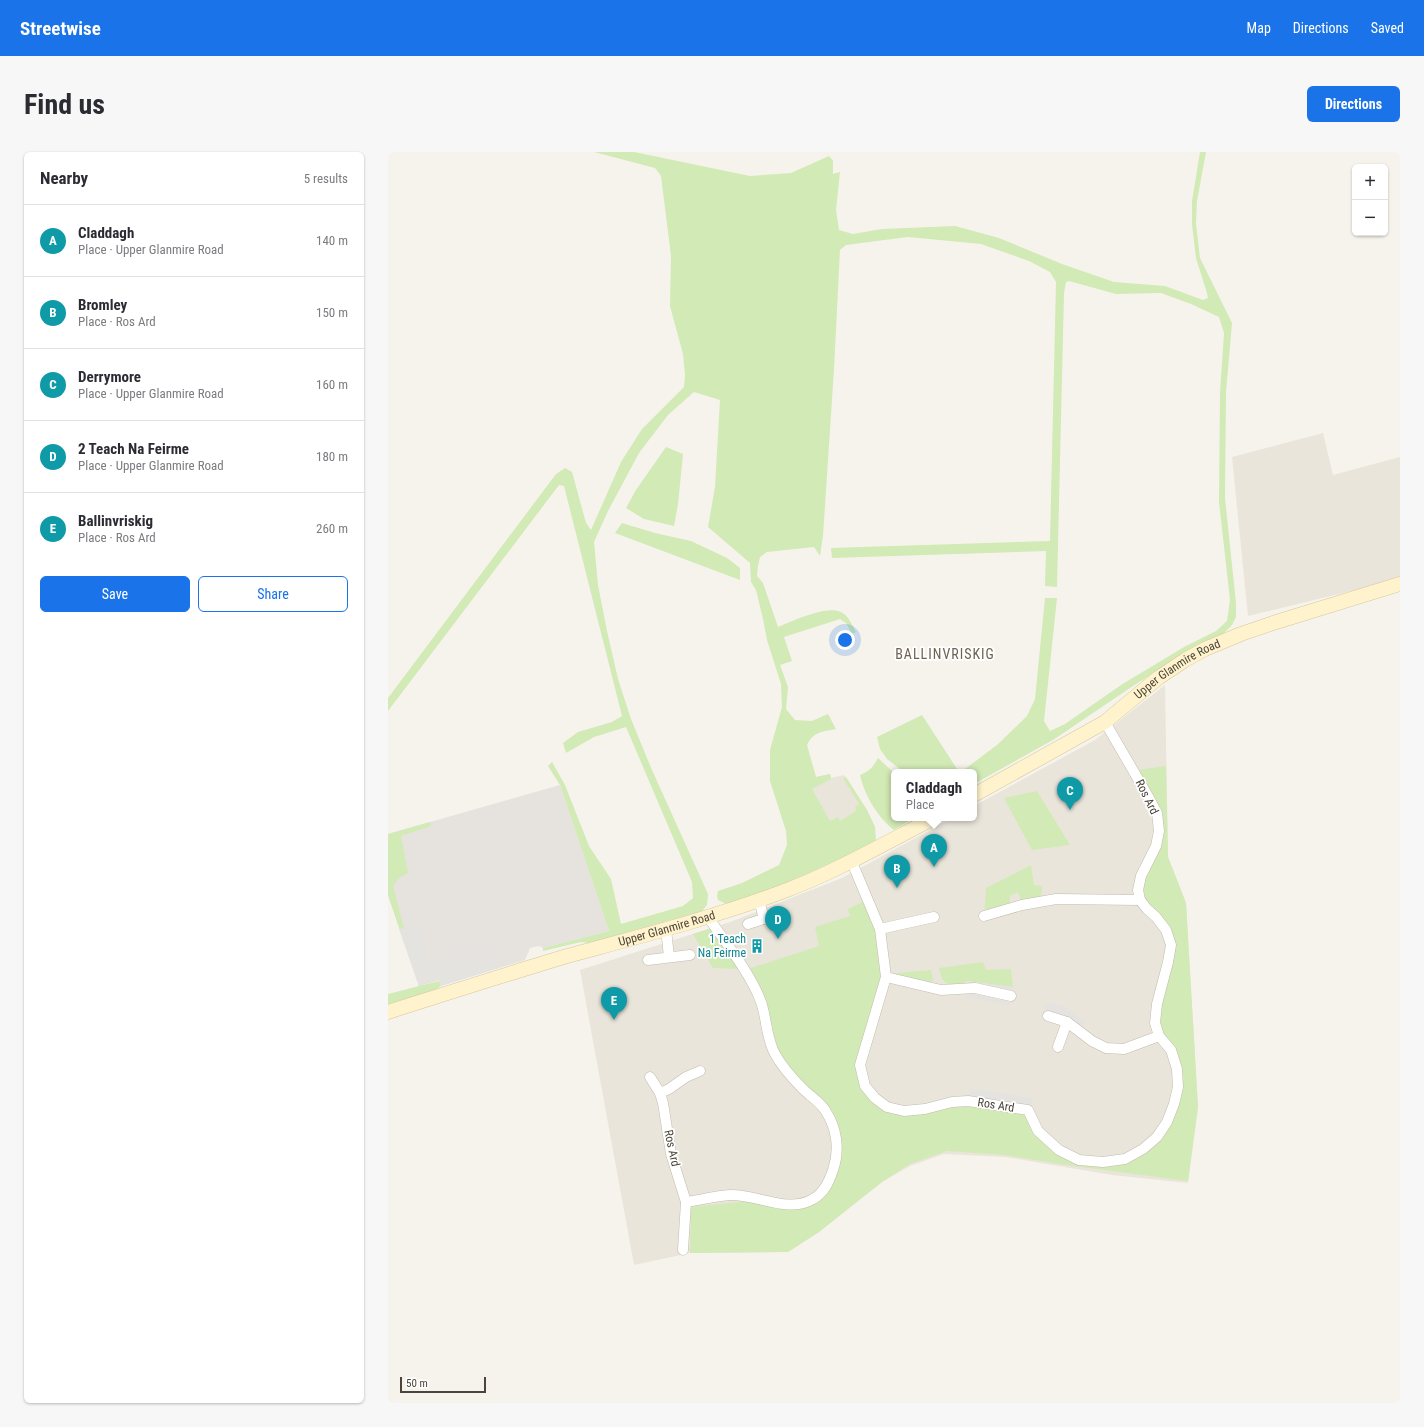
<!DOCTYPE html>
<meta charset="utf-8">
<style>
body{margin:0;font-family:"Roboto Condensed",sans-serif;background:#f7f7f7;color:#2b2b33}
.controls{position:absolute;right:12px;top:12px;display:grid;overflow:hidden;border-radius:6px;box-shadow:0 1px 3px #0004}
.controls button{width:36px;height:36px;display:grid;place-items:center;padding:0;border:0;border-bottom:1px solid #e1e1e2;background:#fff;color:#2b2b33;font:20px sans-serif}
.scale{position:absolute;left:12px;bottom:10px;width:86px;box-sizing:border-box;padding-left:4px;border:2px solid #4b4439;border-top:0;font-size:11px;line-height:14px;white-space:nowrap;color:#4b4439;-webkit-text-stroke:3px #fff;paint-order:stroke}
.you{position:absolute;left:457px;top:488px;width:14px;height:14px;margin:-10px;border:3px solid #fff;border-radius:50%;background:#1a73e8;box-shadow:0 0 0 6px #1a73e833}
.badge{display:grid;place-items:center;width:26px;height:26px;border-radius:50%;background:#1a73e8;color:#fff;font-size:13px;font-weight:700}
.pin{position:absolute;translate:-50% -33px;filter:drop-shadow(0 1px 2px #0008)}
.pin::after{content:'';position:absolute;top:21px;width:14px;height:12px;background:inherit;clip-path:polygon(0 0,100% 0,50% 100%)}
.popup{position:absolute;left:503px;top:617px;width:86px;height:52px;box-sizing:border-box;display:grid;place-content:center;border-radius:6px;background:#fff;filter:drop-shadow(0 1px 3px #0005);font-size:13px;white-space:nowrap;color:#7c7c81}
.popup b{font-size:15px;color:#2b2b33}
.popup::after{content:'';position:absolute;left:50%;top:100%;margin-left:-8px;border:8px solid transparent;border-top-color:#fff}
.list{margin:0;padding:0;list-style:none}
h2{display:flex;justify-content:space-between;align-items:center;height:52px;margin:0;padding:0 16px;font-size:17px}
h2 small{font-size:13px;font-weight:400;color:#7c7c81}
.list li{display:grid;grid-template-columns:26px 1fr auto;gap:12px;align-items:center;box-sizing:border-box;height:72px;padding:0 16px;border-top:1px solid #e1e1e2}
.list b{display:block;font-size:15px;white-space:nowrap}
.list p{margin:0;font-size:13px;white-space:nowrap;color:#7c7c81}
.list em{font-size:13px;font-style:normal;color:#7c7c81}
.actions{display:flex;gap:8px;padding:12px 16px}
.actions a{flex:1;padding:9px 0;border:1px solid #1a73e8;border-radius:6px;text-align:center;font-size:14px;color:#1a73e8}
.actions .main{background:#1a73e8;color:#fff}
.map{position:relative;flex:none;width:1012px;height:1251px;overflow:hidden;border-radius:6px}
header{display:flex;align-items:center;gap:24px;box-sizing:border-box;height:56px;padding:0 20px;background:#1a73e8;color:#fff}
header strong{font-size:19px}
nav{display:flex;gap:22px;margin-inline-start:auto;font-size:14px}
.intro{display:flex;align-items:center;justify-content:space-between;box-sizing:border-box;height:96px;padding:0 24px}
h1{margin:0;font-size:28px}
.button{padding:10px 18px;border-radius:6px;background:#1a73e8;color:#fff;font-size:14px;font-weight:700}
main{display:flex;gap:24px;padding:0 24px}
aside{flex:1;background:#fff;border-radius:6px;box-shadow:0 1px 3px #0004}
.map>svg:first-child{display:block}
</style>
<header>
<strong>Streetwise</strong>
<nav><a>Map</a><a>Directions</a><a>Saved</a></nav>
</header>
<div class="intro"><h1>Find us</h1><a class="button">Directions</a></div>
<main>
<aside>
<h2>Nearby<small>5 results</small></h2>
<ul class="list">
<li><span class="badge" style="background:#0f9aa8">A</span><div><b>Claddagh</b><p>Place · Upper Glanmire Road</p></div><em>140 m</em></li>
<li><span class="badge" style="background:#0f9aa8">B</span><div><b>Bromley</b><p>Place · Ros Ard</p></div><em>150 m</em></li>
<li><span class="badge" style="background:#0f9aa8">C</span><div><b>Derrymore</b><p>Place · Upper Glanmire Road</p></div><em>160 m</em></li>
<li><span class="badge" style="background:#0f9aa8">D</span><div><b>2 Teach Na Feirme</b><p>Place · Upper Glanmire Road</p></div><em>180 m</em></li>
<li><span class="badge" style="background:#0f9aa8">E</span><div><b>Ballinvriskig</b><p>Place · Ros Ard</p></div><em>260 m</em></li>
</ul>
<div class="actions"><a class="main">Save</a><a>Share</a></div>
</aside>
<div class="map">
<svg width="1012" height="1251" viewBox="0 0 1012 1251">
<rect width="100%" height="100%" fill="#f6f3ec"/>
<g fill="#eae5da">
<path d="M935,281l10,42 67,-18v122l-152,37 -16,-159z"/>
<path d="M777,533l3,172 18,46 12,204 -10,76 -76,-8 -106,-18 -62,-3 -34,12 -28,16 -63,50 -31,20 -98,1 -56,12 -54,-295 150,-48 112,-44 110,-60h22v-12l121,-66z"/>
<path d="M426,618l2,7 14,-3 1,4 13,-3 23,35 8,17 -68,43 -34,-92z"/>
</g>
<path fill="#e6e2dd" d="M172,633l49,146 -66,17 -4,-2 -9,2 -5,12 -84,26 -2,-6 -20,6 -31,-91v-61z"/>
<g fill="#d2eab5">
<path d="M206,0h40l116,24 41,-3 38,-17 4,5v13l7,-2 -4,38 3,20 14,4 29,-5 73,-3 44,12 63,26 52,18 51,4 38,14 5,-2 -1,-5 -11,-35 -4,-34v-23l8,-49h6l-9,49 -1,23 4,34 32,65 -6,69 -1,106 11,105v14l-4,8 -10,10 -29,13 -60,38 -80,54 -79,44v-12h-13l36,-27 30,-29 8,-17 10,-101h12l-13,123 6,10 15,-7 56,-39 63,-38 32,-16 11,-10 3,-21 -11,-98 1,-109 4,-60 -5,-16 -28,-13 -30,-11 -45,1 -47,-13 -3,1 -2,11 -7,294 -12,-1 1,-35 -214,7 -1,-10 219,-7 6,-259 -6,-10 -21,-11 -48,-17 -73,-7 -62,8 -6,5 -6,119 -11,167 -3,20 -6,-9 -47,5 -7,5 -2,9 -1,10 6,7 15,44c15,-6 48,-22 63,-15 8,4 11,13 15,20l-4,2 -6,-11 -6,-4 -56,18 8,24 -12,4 8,22 -2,22 9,11 17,1 16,-7 8,15c-14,3 -22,2 -29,16l9,32 14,-3 1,5 -19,10 18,32 8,-4 2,4 16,-10 -1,-4 4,-3 -16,-26 3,-1 21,33 8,17 1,15c-49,23 -98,47 -150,62l-8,-4 -1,-4 1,-5 24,-8 37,-18 8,-20 -1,-14 -16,-50v-31l12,-43 -1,-23 -14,-44 -4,-21 -7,-29 -5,-8 -1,-19 -42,-36 7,-40 5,-87 -26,-8 -26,23 -29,38 -31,58 -14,31 4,43 9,46 11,48 13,40 21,51 56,124 -1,11 -5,6 -113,32 -8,-1 -38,9v-3l66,-17 -49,-146 -12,-19 4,-4 13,23 24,61 22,33 10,45 62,-18 10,-8 -1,-16 -66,-155 -32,10 -28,16 -3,-10 15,-11 34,-10 10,-6 -58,-230 -5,-1 -171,226v-13l168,-224 9,-6 7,4 14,51 5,7 30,-68 21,-33 42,-42 1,-12 -2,-21 -13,-48 1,-50 -10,-80 -6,-8z"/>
<path d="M278,295l17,7 -5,50 -4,22 -30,-7 -18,-11 10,-18z"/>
<path d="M234,371l33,10 36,8 36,17 13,10v12l-125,-47z"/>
<path d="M534,563l37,57h-55l-17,-13 -7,-10 -3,-12z"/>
<path d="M490,606l16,15v45h20l-20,12c-16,-12 -30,-36 -34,-55 10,-4 13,-8 18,-17z"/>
<path d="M778,614l2,91 18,46 12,204 -10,74 -122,-16 -61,-10 -58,-4 -37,13 -28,18 -63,50 -31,20 -98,1 1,-46 57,-6 44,9 18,-3 18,-14 11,-27 3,-22 -3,-17 -13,-24 -28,-23 -16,-23 -9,-19 -3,-22 -8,-23 -14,-24 71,-23 -4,-19 35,-11 -2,-7 17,-8 11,32 5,47 -24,90 27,39 84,-8 60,9 14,26 37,24 46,-1 32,-22 21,-57 -23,-57 15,-76 -26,-48 -2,-10 2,-12 15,-25 3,-21 -24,-61z"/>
<path d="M649,639l33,54 -38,5 -28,-52z"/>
<path d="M42,670l1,4 -30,10 7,37 -9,5 -6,8 11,42 19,57 16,-4 2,5 -7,5 -46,13v-10l31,-8 -31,-91v-61z"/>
<path d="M643,713l3,20 8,1 -1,16 -19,3 -4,-13 -8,4v12l-26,8 2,-28z"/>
<path d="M324,776l28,41 -27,-1 -20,-34z"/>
<path d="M595,810l3,8 25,-1 2,18 -47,-6 -2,4 -13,2 -9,-8 -3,-11z"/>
<path d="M543,818l2,10 -5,4 -31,-8 -1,-3z"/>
</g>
<g fill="#e5e3e0">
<path d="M32,773l9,37 34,-7 1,3 5,-1 4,-1 -1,-3 16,-4 4,13 5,6 -56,18 -2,-6 -20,6 -20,-57z"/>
<path d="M578,829l47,6 -3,5 1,4 -1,10 -32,-7h-12z"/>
<path d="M663,850l14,5 20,14 -7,9 -35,-23z"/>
<path d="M582,936l64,10 -6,12 -60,-9z"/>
</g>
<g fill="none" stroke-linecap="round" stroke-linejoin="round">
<defs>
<g id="minor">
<path d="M463,708l29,69 6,48 -26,88 5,21 10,12 12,9 17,4 21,-2 27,-7 16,-1 60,9 10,21 21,19 20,10 24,2 22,-3 18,-10 14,-12 10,-15 7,-18 4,-17 -1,-18 -6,-19 -12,-14 -4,-13 2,-19 11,-42 3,-17 -5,-15 -10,-13 -9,-8 -7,-9 -2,-10 3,-14 15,-30 3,-15 -2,-18 -8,-15 -44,-76"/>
<path d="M371,748l5,19"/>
<path d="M596,764l38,-11 34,-6 84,1"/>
<path d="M360,772l30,-10"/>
<path d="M278,777l3,28"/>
<path d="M492,777l54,-12"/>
<path d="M260,808l42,-5"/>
<path d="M498,825l55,13 34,-2 36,8"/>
<path d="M660,864l19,6 25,19 14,7 18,1 35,-13"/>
<path d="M670,895l9,-25"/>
<path d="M262,925l10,16 3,10 8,51 15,48 -3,48"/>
<path d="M272,941l9,-4 17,-12 14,-6"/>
<path d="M298,1050c14,-2 30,-6 44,-7 27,-1 58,19 83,4 11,-6 16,-17 20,-29 7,-20 4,-42 -8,-60 -5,-8 -15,-14 -22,-21 -10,-10 -21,-22 -28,-35 -9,-16 -8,-35 -14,-52 -10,-28 -36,-60 -53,-85"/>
</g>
<g id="secondary">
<path id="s1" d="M586,643l131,-73 53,-44 27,-18 20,-11 36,-15 32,-11 127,-39"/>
<path id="s2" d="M0,860c60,-19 119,-38 179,-56 74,-20 149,-39 220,-66 50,-19 100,-48 147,-72"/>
</g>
</defs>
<use href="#minor" stroke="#c2bbae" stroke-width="11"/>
<use href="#secondary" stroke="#d6c79b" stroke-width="15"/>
<use href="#minor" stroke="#fff" stroke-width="10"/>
<use href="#secondary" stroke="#fff3cd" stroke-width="14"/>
</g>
<defs>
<symbol id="building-bare" viewBox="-9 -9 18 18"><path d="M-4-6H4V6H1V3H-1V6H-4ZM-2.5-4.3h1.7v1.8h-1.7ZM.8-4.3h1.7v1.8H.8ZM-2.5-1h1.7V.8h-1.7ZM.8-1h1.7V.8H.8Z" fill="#0f9aa8" stroke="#fff" stroke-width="2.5" paint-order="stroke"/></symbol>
</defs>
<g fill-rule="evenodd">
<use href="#building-bare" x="359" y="784" width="20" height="20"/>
</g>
<g text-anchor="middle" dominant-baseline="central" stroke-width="3.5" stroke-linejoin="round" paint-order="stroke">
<g font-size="12" fill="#4b4439" stroke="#fff">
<text stroke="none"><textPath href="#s1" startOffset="240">Upper Glanmire Road</textPath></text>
<text transform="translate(759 645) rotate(64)">Ros Ard</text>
<text stroke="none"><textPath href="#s2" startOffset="291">Upper Glanmire Road</textPath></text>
<text transform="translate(608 953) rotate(9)">Ros Ard</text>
<text transform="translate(284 996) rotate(78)">Ros Ard</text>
</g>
<g font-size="12" fill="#0d838f" stroke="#fff" text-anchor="end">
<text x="358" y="787">1 Teach<tspan x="358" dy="14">Na Feirme</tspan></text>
</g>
<g font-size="14" letter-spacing="1" fill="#6e6250" stroke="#fff">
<text x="557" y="502">BALLINVRISKIG</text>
</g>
</g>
</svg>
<div class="controls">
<button>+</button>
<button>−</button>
</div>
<div class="scale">50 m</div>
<div class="you"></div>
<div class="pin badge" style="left:546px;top:715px;background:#0f9aa8">A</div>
<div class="popup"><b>Claddagh</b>Place</div>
<div class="pin badge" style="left:509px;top:736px;background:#0f9aa8">B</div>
<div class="pin badge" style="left:682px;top:658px;background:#0f9aa8">C</div>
<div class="pin badge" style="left:390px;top:787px;background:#0f9aa8">D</div>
<div class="pin badge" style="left:226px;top:868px;background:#0f9aa8">E</div>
</div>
</main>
